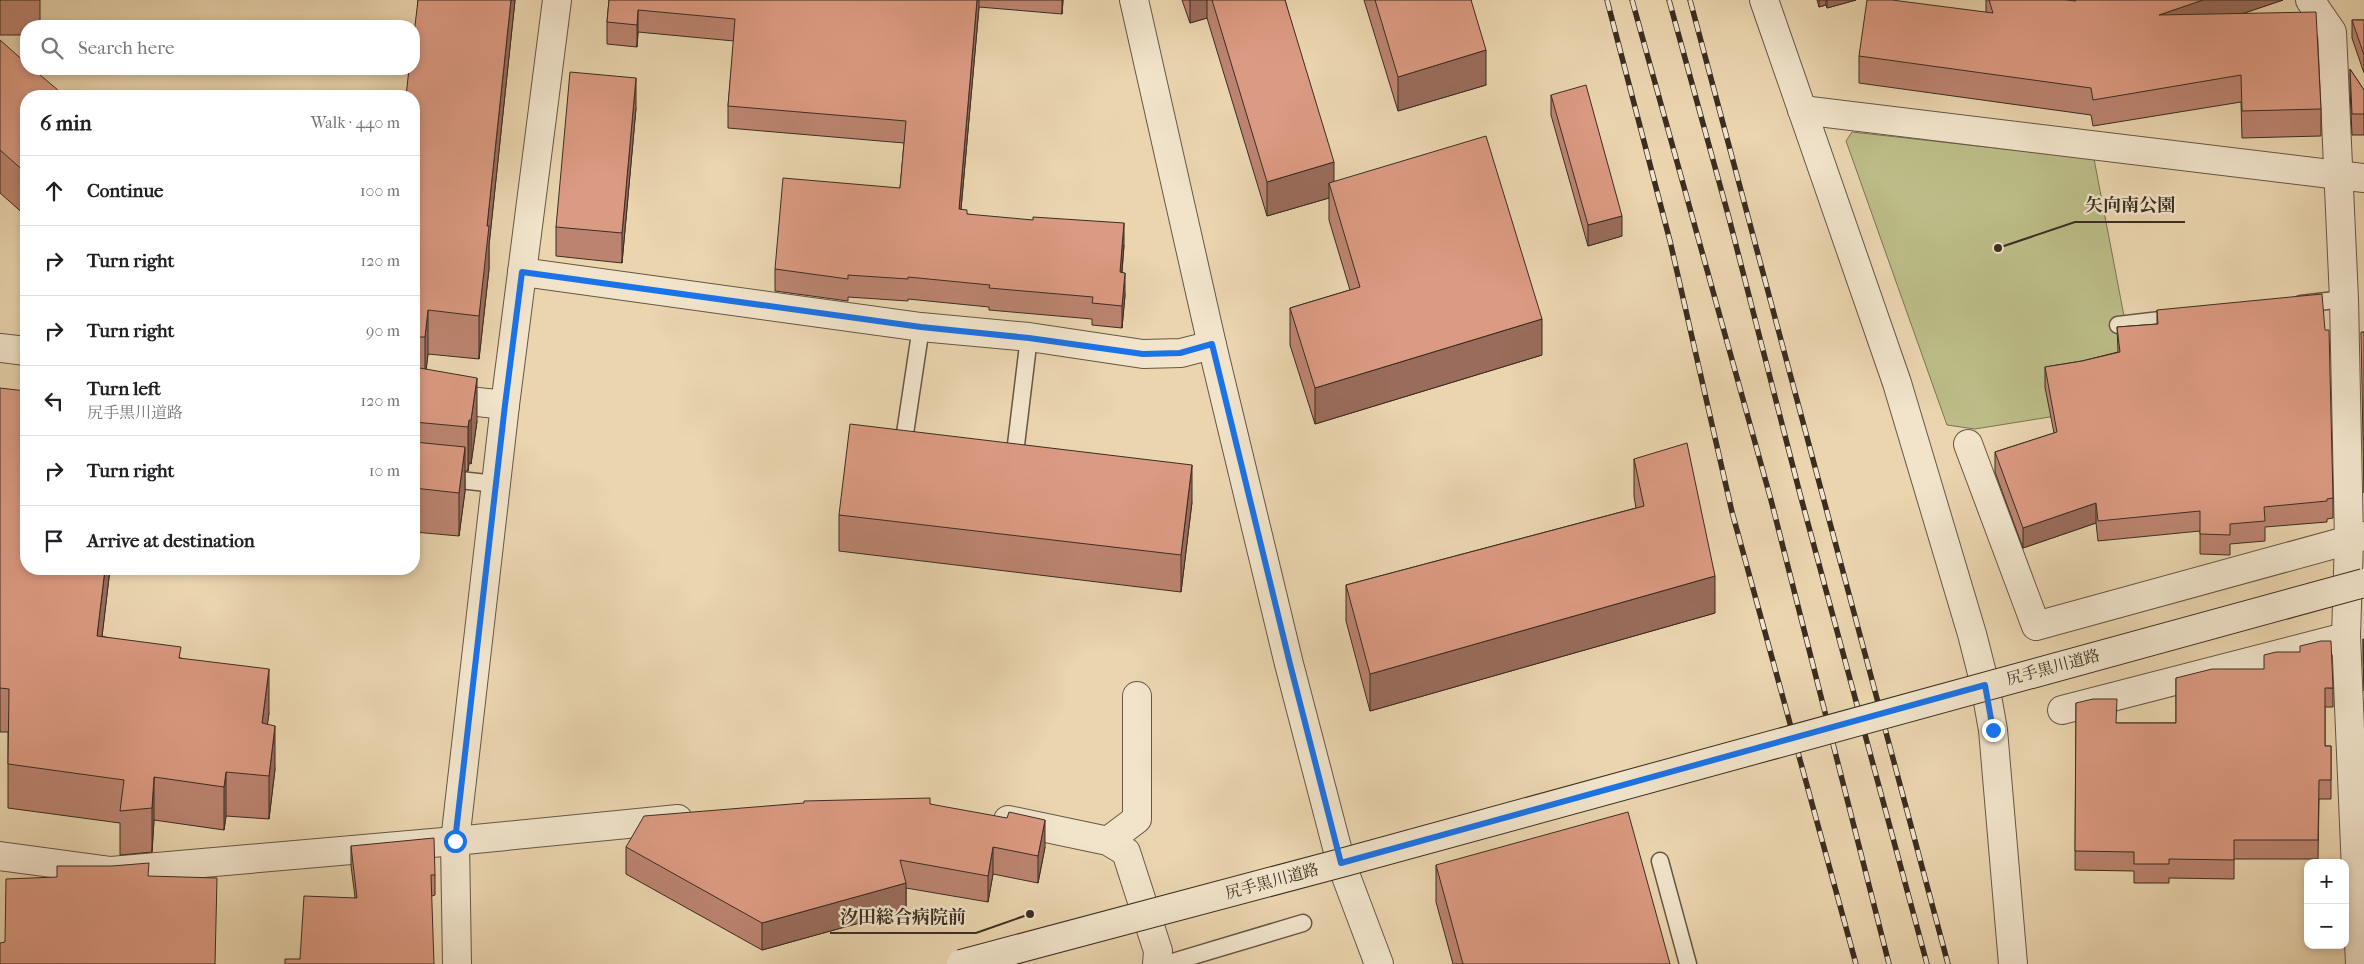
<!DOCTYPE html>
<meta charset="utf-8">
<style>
body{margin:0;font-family:"IM FELL French Canon","Noto Serif JP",serif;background:#f2f2f2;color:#202124}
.controls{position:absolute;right:15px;bottom:15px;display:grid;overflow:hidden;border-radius:10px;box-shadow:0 2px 8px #0003}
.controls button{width:45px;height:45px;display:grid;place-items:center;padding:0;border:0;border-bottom:1px solid #e0e0e0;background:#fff;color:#202124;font:25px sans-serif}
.stop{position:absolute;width:15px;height:15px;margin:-11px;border:4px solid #1a73e8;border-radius:50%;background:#fff}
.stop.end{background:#1a73e8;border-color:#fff;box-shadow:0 1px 5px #0008}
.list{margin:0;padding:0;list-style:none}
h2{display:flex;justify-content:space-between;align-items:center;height:65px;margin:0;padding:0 20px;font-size:21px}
h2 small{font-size:16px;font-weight:400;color:#757577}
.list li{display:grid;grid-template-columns:32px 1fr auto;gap:15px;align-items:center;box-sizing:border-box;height:70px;padding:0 20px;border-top:1px solid #e0e0e0}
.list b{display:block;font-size:19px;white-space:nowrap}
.list p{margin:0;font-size:16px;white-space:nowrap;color:#757577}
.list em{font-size:16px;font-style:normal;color:#757577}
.icon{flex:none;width:28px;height:28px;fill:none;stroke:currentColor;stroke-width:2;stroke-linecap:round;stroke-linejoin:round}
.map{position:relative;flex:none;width:2364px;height:964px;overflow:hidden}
.search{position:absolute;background:#fff;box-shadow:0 2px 8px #0003;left:20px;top:20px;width:400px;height:55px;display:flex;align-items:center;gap:12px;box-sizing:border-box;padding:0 18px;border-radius:20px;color:#757577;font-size:19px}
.panel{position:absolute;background:#fff;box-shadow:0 2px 8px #0003;left:20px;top:90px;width:400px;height:485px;border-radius:20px}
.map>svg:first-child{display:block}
</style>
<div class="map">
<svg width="2364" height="964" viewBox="0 0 2364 964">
<rect width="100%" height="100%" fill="#ead5af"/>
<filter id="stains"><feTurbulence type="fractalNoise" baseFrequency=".004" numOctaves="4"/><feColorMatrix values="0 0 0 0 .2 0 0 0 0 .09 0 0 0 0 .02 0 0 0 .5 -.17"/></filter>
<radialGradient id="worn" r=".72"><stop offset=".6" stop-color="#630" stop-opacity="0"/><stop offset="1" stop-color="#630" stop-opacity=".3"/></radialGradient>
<path fill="#bbbc87" stroke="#7a7454" d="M1852,132l242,27 34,178 -16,70 -137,22 -28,-4 -101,-284z"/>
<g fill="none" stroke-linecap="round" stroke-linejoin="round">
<defs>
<g id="service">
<path d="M2301,304l43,-5"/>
<path d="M2118,325l59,-7"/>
<path d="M904,440l17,-113"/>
<path d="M1015,453l14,-116"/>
<path d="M414,475l82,9"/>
<path d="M1660,861l28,103"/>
<path d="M1166,964l137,-41"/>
</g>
<g id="minor">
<path d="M2310,0l22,32 12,267 5,241 -3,96 14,328"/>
<path d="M1802,110l562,68"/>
<path d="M522,272l399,55 108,10 114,17 38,-1 31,-8"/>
<path d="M0,348l26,3"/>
<path d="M414,395l91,10"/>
<path d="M1968,444l68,182 328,-90"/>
<path d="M2062,710l275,-71"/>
<path d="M1008,820l100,21 18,11 32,99 -1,13"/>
<path d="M1108,841l29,-22v-123"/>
<path d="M0,856l111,15 344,-30 223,-22"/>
<path d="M457,964l-2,-123 50,-436 52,-405"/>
</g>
<g id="tertiary">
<path d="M1134,0l78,345 77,319 52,199 38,101"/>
<path d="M1764,0l133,383 75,251 13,51 8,45 20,234"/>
</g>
</defs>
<use href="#service" stroke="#665744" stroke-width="19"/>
<use href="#minor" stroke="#665744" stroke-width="30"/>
<use href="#tertiary" stroke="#665744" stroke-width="30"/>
<use href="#service" stroke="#f1e4cb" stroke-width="16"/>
<use href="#minor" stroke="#f1e4cb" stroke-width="28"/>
<use href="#tertiary" stroke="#f1e4cb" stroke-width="28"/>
<defs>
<g id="rail">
<path d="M1607,0l63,241 62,271 124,452"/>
<path d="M1632,0l139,500 118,464"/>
<path d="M1669,0l60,218 71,276 127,470"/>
<path d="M1690,0l258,964"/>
</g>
</defs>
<use href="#rail" stroke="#3a2d21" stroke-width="5.5"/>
<use href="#rail" stroke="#f1e4cb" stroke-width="4" stroke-dasharray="11" stroke-linecap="butt"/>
<defs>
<path id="secondary-bridge" d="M961,964l380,-101 1023,-280"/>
</defs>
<use href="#secondary-bridge" stroke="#3a2d21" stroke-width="30" stroke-linecap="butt"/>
<use href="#secondary-bridge" stroke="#f1e4cb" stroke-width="28"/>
</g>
<g fill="#bc8470" stroke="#3a2d21">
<path d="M0,0h40v26h-14v9h-26z"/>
<path d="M418,0h97l-26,245v24l-10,90 -51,-5 -2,15 51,52 -6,43 -2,-1 -1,8h-3v20l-6,45 -45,-4v-436z"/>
<path d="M609,0h454l-1,14 -83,-7 -18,202 6,5 157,31 -2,28 3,22 -3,33 -30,-3v-6l-103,-9v-3l-81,-8v2l-60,-4v4l-73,-10v-22l125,-81 4,-45 -176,-15v-22l6,-65 -96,-9 -1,15 -30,-3v-22z"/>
<path d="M1182,0h103l49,182 208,173 -227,69 -25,-79v-37l60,-18 -21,-70v-22l-62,18 -60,-198 -17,5z"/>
<path d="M1364,0h107l15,85 -88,26z"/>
<path d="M1817,0h39l-29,8 -1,-3 -7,2z"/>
<path d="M1986,0h297l-39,13 77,96v27l-79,2 -1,-36 -148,24 -2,-11 -232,-32v-27l127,-43z"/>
<path d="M2352,20h12v53l-12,-35z"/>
<path d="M0,40l26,56v120l-26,-23z"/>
<path d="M2350,69l14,21v45h-12l-2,-45z"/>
<path d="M1551,95l71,141 -34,10 -37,-131z"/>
<path d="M636,108l-14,155 -66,-7v-29z"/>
<path d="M2157,310l176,188v20l-6,1v3l-62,5v14l-35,3v11l-30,-1v-23l-102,10 -2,-18 -73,25 -28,-76v-20l59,-19 -9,-46v-20l37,-6 36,-9 -1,-25 40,-3z"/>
<path d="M0,388l26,181h84l-8,67 79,22 88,55 -2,11 8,45 -6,50 -43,-3 -2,14 -70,-10 -2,32 -32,3v-32l-112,-15v-76h-8z"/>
<path d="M1634,459l81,154 -345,98 -24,-90v-36l290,-77 -2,-12z"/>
<path d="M1192,502l-11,90 -342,-41v-36z"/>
<path d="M2363,639h1v52l-1,-31z"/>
<path d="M2176,678l157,10v19h-8v39h6v53h-12l-1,60h-84v20l-65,-1v5h-35v-12l-59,-1 1,-167 41,20h59z"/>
<path d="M930,804l115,43 -7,36 -45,-9 -5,28 -82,-14v22l-144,40 -136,-76v-27z"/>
<path d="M351,846l84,29v20l-3,1 -132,63 55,-62 -4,-31z"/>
<path d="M1436,865l234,99h-217l-17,-62z"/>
</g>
<g fill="#996c5b" stroke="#3a2d21">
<path d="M511,0h4l-26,245v24l-10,90v-43l8,-90z"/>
<path d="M977,0h2v7l-20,224v-22z"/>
<path d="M1062,0h1l-1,14z"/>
<path d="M1190,0h17v18l-17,5z"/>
<path d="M1819,0h7v5l-7,2z"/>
<path d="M1827,0h29l-29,8z"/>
<path d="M2203,0h80l-124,42v-27z"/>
<path d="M638,10v22l-1,15v-22z"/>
<path d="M1486,50v35l-88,26v-34z"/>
<path d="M636,78v30l-14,155v-30z"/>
<path d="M1334,162v35l-5,-14v15l-62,18v-34z"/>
<path d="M1622,216v20l-34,10v-21z"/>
<path d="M1124,223v22l-4,49v-22z"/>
<path d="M1125,273v22l-3,33v-22z"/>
<path d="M428,310v44l-3,26v-43z"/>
<path d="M1542,319v36l-227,69v-36z"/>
<path d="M477,378v43l-6,43v-44z"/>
<path d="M469,420v43l-1,8v-44z"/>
<path d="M465,447v44l-6,45v-43z"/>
<path d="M1192,465v37l-11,90v-37z"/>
<path d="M2096,503v20l-73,25v-20z"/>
<path d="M105,569h5l-13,110v-43z"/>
<path d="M1715,576v37l-345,98v-37z"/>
<path d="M269,669v44l-7,53v-43z"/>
<path d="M275,726v43l-6,50v-43z"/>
<path d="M226,772v44l-2,14v-43z"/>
<path d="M154,777v43l-2,32v-44z"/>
<path d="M1045,820v27l-7,36v-27z"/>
<path d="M993,847v27l-5,28v-26z"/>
<path d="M906,883v27l-144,40v-27z"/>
</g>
<g fill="#db9a82" stroke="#3a2d21">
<path d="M418,0h93l-24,226h2l-10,90 -51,-6 -3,27h-11v-241h-8l3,-27h5v-35z"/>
<path d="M609,0h368l-18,209 8,1v4l66,6v-3l91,6 -4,49 5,1 -3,33 -30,-3 1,-6 -104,-9 1,-3 -82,-8v2l-60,-4v4l-73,-10 8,-91 117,10 6,-67 -178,-15 7,-87 -97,-9 -1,15 -30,-3z"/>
<path d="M1212,0h73l49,162 -67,20z"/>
<path d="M1375,0h96l15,50 -88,27z"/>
<path d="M1867,0h25l101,13 -4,-13h77l10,1 -1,-1h128l-44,15 157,-3 5,97 -79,2 -1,-36 -148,25 -2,-12 -232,-32z"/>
<path d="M2352,20h12v35z"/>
<path d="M0,40l26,23v6h7l32,27h-39v77l-26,-23z"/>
<path d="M2350,69l14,21v24h-12z"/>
<path d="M570,72l66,6 -14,155 -66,-6z"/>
<path d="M1586,85l36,131 -34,9 -37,-130z"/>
<path d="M1486,136l56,183 -227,69 -25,-80 70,-21 -31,-104z"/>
<path d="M2322,294l3,36h4l4,168 -6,1v2l-63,6 1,14 -35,3v11l-30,-1v-23l-102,10 -2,-18 -73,25 -28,-76 62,-20 -12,-65 37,-6 38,-9 -3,-25 41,-3 -1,-14z"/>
<path d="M2361,332h3v161z"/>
<path d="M414,367l63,11 -6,42h-2l-1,7 -54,-5z"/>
<path d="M0,388l26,3v178h79l-8,67 84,11 -2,11 90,11 -7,54 13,3 -6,50 -43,-4 -2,15 -70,-10 -2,31 -32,3 4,-31 -116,-16 1,-75 -9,-1z"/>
<path d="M850,424l342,41 -11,90 -342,-40z"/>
<path d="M414,442l51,5 -6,46 -45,-5z"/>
<path d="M1687,443l28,133 -345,98 -24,-89 298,-79 -10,-47z"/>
<path d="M2363,639h1v32z"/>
<path d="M2321,641h10l2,47h-8v58h6v34h-12l-1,60h-84v20l-65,-1v5h-35v-12l-59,-1 1,-148 17,-4h24l-1,24h60v-45l36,-9h52v-14l12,-3h24v-6z"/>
<path d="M930,798v6l77,14 2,-6 36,8 -7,36 -45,-9 -5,29 -88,-16 6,23 -144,40 -136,-76 18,-31 160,-13v-2z"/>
<path d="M1628,812l42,152h-207l-27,-99z"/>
<path d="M434,838l1,37h-4l3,89h-149v-5h15l4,-63 53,2 -6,-52z"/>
<path d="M149,863l-1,13 69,2 -2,86h-215v-21l5,-1 1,-63 51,-2v-11h55z"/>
</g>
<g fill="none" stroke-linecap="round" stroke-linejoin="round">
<path stroke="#1a73e8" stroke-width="6" d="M455,841l50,-436 17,-133 399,55 108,11 114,16 37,-1 32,-9 78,320 51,199 644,-178 8,45"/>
</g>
<g text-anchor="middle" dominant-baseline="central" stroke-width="4.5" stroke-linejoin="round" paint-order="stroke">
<g font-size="16" fill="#3a2d21" stroke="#f1e4cb">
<text transform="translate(2053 667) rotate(-15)">尻手黒川道路</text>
<text transform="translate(1272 881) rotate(-15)">尻手黒川道路</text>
</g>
</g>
<path fill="none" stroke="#3a2d21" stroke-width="2" d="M1998 248L2075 222H2185M1030 914L976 933H830"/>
<g fill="#3a2d21" stroke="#f1e4cb" stroke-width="2">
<circle cx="1998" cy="248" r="5"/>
<circle cx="1030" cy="914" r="5"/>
</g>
<g font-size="18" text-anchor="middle" font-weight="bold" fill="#3a2d21" stroke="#f1e4cb" stroke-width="4.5" stroke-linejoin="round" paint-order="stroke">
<text x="2130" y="211">矢向南公園</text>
<text x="903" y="923">汐田総合病院前</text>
</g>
<rect width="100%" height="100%" filter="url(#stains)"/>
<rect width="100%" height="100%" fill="url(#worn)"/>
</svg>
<div class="controls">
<button>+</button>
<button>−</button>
</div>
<div class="stop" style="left:455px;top:841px"></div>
<div class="stop end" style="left:1993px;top:730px"></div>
<div class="search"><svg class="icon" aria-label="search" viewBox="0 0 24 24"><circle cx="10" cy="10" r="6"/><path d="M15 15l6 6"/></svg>Search here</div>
<section class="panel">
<h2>6 min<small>Walk · 440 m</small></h2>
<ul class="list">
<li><svg class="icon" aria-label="ahead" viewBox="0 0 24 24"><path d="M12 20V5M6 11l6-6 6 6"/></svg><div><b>Continue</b></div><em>100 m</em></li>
<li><svg class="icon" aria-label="right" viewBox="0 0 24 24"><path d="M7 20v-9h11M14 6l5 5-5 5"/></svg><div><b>Turn right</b></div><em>120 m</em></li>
<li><svg class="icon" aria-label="right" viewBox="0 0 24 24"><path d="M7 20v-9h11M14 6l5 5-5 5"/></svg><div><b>Turn right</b></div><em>90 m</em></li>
<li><svg class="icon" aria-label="left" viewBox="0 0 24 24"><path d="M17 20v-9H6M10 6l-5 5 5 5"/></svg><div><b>Turn left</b><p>尻手黒川道路</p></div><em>120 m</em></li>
<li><svg class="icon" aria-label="right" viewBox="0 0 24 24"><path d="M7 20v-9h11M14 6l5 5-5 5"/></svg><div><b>Turn right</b></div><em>10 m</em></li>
<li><svg class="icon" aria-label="arrive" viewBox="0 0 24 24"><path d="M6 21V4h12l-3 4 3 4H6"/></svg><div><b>Arrive at destination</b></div></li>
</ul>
</section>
</div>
